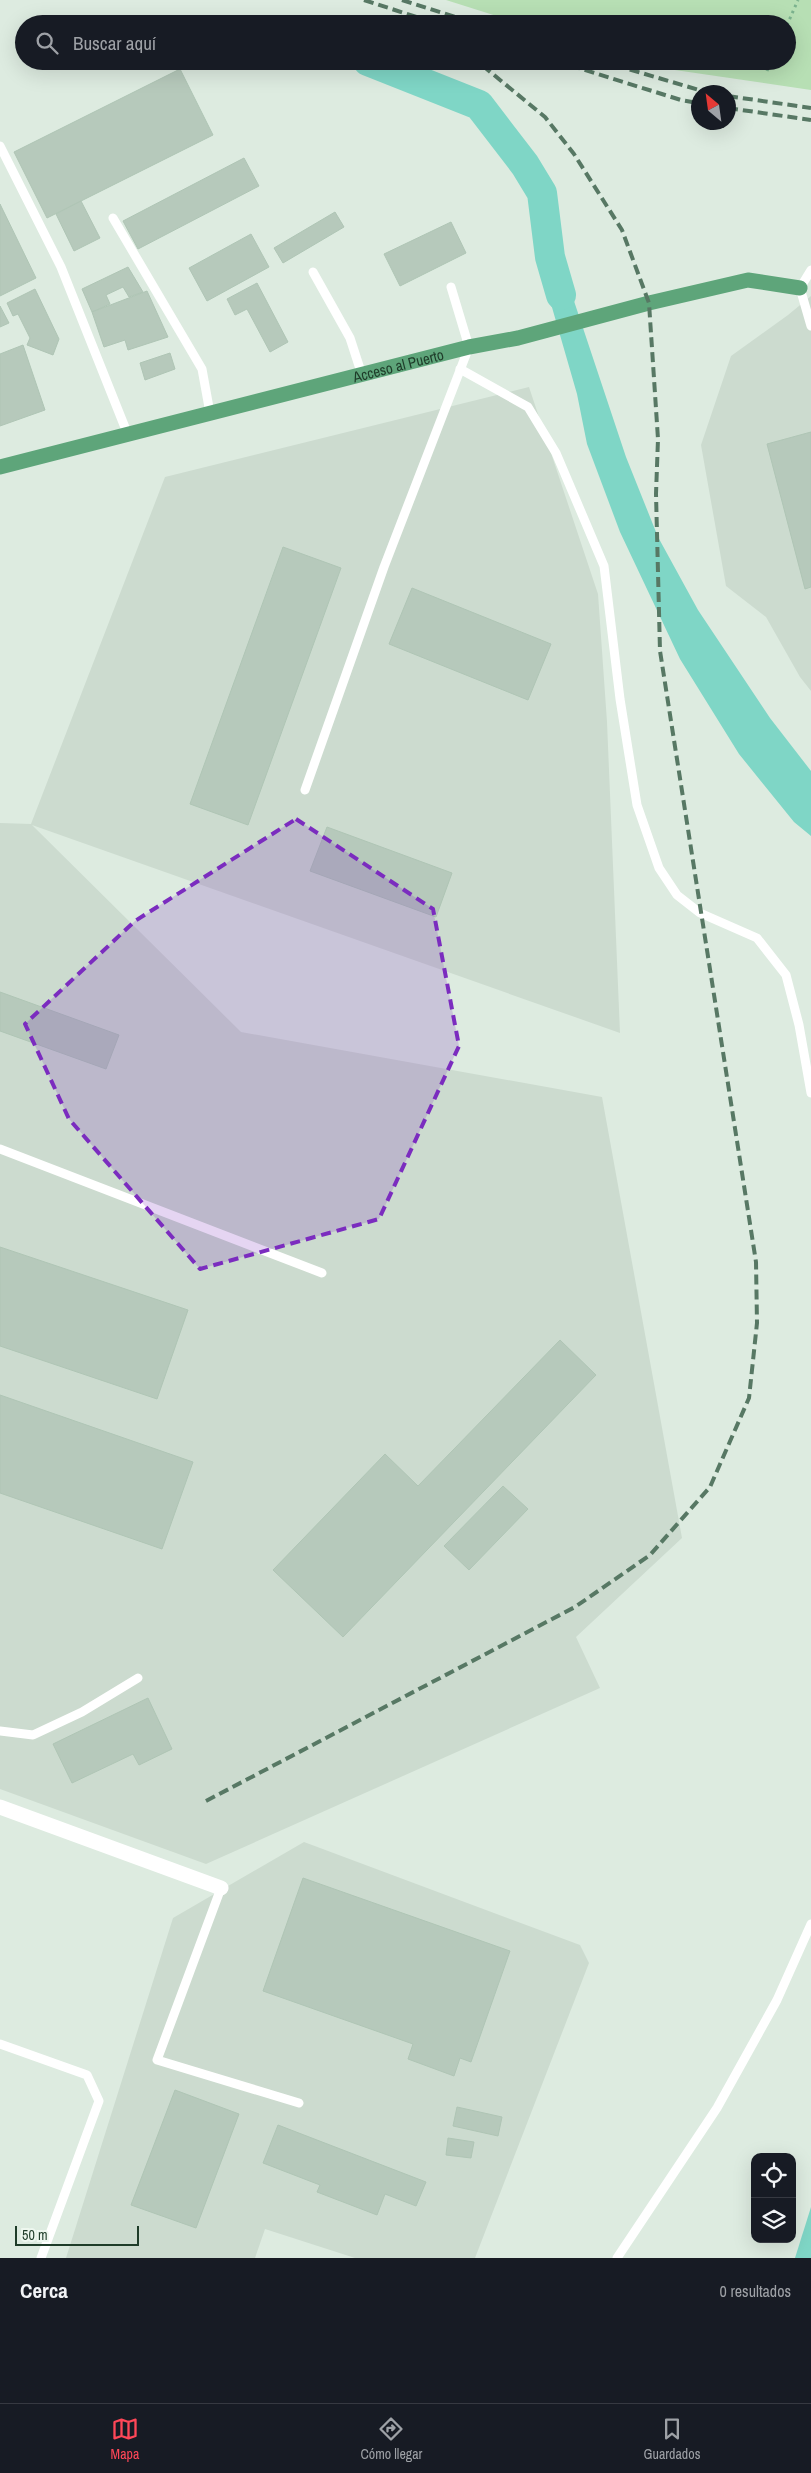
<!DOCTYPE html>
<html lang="es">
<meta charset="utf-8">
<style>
body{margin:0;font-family:"Archivo Narrow",sans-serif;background:#20242c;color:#f1f3f6}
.controls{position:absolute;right:15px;bottom:15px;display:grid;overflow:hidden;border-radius:10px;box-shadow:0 5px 20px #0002}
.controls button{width:45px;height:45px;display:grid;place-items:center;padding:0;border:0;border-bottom:1px solid #363941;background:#171b24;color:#f1f3f6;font:25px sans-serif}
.compass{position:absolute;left:691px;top:85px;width:45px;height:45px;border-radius:50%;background:#171b24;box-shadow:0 5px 20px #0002;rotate:331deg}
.scale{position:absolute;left:15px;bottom:12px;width:124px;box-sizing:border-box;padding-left:5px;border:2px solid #1e3c29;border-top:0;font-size:14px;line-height:18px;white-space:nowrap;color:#1e3c29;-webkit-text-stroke:4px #eef7ef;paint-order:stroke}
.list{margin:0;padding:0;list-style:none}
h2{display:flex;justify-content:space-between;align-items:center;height:65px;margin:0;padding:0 20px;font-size:21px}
h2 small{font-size:16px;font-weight:400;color:#9ea1a6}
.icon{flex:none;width:28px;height:28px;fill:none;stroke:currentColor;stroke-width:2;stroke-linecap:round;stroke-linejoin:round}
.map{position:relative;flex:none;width:811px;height:2258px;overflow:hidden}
.search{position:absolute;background:#171b24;box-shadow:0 5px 20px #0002;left:15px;right:15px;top:15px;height:55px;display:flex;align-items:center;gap:12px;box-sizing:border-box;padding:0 18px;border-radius:28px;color:#9ea1a6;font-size:19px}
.sheet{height:145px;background:#171b24}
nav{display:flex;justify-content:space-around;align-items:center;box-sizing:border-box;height:70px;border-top:1px solid #363941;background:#171b24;font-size:14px;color:#9ea1a6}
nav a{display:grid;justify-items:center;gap:2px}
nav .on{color:#ff4758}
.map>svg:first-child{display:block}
</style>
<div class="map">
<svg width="811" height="2258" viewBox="0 0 811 2258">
<rect width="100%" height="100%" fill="#ddebe0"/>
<g fill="#ccdbcf">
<path d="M811,296v395l-11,-14 -34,-60 -40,-31 -25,-141 30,-89 57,-41z"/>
<path d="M529,387l69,207 9,128 13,311 -588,-208 209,207 361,65 80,441 -106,99 24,51 -394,176 -206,-75v-966l31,1 134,-347z"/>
<path d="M304,1842l276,103 9,18 -114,295h-120l-90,-29 -10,29h-189l107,-340z"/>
</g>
<path fill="#b7dfb4" d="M446,0h365v90l-143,-21 -25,-8h144v-37h-265z"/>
<g fill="#7fd6c6">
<path d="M550,257l18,26 58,174 32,80 40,73 72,108 41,53v65l-17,-14 -55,-68 -59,-95 -60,-127 -33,-88 -10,-50 -30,-104z"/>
<path d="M811,2207v51h-16z"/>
</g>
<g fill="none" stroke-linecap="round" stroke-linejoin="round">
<path stroke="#7fd6c6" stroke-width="30" d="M368,61l111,44 46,60 17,28 8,64 11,38"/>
</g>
<g fill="#b6c9bb" stroke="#afc5b5">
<path d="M180,69l33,66 -166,83 -33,-66z"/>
<path d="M244,158l15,28 -121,63 -15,-28z"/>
<path d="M81,201l19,37 -26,13 -18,-37z"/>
<path d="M0,204l36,74 -36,18z"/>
<path d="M335,212l9,15 -61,36 -9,-15z"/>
<path d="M451,222l15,31 -66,33 -16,-32z"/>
<path d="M251,234l18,33 -62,34 -18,-33z"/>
<path d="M128,267l15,25 -14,5 -6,-10 -17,8 4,9 -18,8 -10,-23z"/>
<path d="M257,283l31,59 -18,10 -23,-43 -12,6 -8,-16z"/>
<path d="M35,289l24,50 -6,16 -26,-10 3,-7 -12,-24 -5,2 -6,-13z"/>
<path d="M147,291l21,46 -40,13 -3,-10 -21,7 -12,-35z"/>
<path d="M0,306l9,17 -9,4z"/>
<path d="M23,345l22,65 -45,16v-72z"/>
<path d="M170,353l5,16 -30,11 -5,-17z"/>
<path d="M811,432v155l-6,2 -38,-145z"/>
<path d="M283,547l58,21 -93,257 -58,-21z"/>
<path d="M412,588l139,56 -23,56 -139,-56z"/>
<path d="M327,827l125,46 -16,44 -126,-46z"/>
<path d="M0,992l119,43 -13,34 -106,-38z"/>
<path d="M0,1247l188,63 -31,89 -157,-53z"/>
<path d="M560,1340l36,35 -253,262 -70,-67 112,-116 33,32z"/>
<path d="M0,1395l193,67 -31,87 -162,-56z"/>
<path d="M503,1486l25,23 -59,61 -25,-24z"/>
<path d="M148,1698l24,51 -33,16 -6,-11 -61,29 -19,-39z"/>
<path d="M303,1878l207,73 -39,111 -11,-4 -6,18 -46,-17 5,-15 -150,-53z"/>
<path d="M175,2090l64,24 -43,114 -65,-23z"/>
<path d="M457,2107l45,10 -4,19 -45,-10z"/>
<path d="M278,2125l148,57 -10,24 -31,-12 -8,21 -60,-23 3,-7 -57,-22z"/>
<path d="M448,2138l26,4 -3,16 -25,-3z"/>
</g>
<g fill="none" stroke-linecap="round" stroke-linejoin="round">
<g stroke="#7bb28e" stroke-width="3" stroke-dasharray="2.5 4" stroke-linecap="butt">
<path d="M787,25l11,-25"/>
<path d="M767,71l4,-10"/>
</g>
<g stroke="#fff" stroke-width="9">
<path d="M0,146l61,121 67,168"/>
<path d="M113,218l89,151 8,44"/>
<path d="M811,270l-11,18 11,38"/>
<path d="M313,272l37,66 12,37"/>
<path d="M460,369l68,38 28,46 48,113 16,133 17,106 22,63 18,27 23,18 57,25 29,37 13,50 12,68"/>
<path d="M305,790l79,-223 85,-220 -18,-60"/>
<path d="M0,1149l322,124"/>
<path d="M0,1731l33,4 49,-23 56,-34"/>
<path d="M221,1888l-64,172 142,43"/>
<path d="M0,2044l87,31 12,26 -58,157"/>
<path d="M617,2258l100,-150 60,-108 34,-76"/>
</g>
<path stroke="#fff" stroke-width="15" d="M0,1807l221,81"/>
<path stroke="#5ea57a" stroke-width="15" id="s1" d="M0,467l469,-120 49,-9 131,-35 99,-23 52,8"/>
<g stroke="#577864" stroke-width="4" stroke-dasharray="10 5" stroke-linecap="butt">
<path d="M364,0l74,24"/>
<path d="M402,0l75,24"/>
<path d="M556,61l125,39 17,3"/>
<path d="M601,61l105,31"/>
<path d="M728,96l83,12"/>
<path d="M728,108l83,12"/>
<path d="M206,1801l369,-194 75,-52 60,-68 39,-89 8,-75 -1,-61 -96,-611 -4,-157 2,-55 -9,-136 -27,-73 -48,-76 -29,-37 -68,-56"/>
</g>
</g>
<path fill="#7b2cbf" fill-opacity="0.2" stroke="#7b2cbf" stroke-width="4" stroke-dasharray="10 6" stroke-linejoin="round" d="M296,819l137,90 26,137 -80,173 -179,50 -131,-150 -44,-95 110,-103z"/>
<g text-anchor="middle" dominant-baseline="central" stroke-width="5" stroke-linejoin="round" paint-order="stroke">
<g font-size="15" fill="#1e3c29" stroke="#eef7ef">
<text stroke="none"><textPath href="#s1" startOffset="411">Acceso al Puerto</textPath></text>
</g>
</g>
</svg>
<div class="controls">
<button><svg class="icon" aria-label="locate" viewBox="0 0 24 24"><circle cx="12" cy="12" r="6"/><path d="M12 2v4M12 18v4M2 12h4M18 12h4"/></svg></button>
<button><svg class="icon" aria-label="layers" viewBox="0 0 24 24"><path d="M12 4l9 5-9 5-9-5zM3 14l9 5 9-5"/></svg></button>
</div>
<svg class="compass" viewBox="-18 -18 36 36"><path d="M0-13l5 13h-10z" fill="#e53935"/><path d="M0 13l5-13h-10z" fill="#9ea1a6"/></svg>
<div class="scale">50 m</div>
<div class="search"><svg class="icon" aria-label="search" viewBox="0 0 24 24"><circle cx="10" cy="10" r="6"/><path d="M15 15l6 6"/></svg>Buscar aquí</div>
</div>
<section class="sheet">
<h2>Cerca<small>0 resultados</small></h2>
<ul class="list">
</ul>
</section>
<nav>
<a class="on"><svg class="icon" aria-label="map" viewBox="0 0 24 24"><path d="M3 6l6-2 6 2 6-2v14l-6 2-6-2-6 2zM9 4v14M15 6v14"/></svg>Mapa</a>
<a><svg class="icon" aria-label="directions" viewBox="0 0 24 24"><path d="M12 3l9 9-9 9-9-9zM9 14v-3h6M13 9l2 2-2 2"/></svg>Cómo llegar</a>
<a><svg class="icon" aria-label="saved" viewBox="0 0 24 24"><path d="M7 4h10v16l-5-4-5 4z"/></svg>Guardados</a>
</nav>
